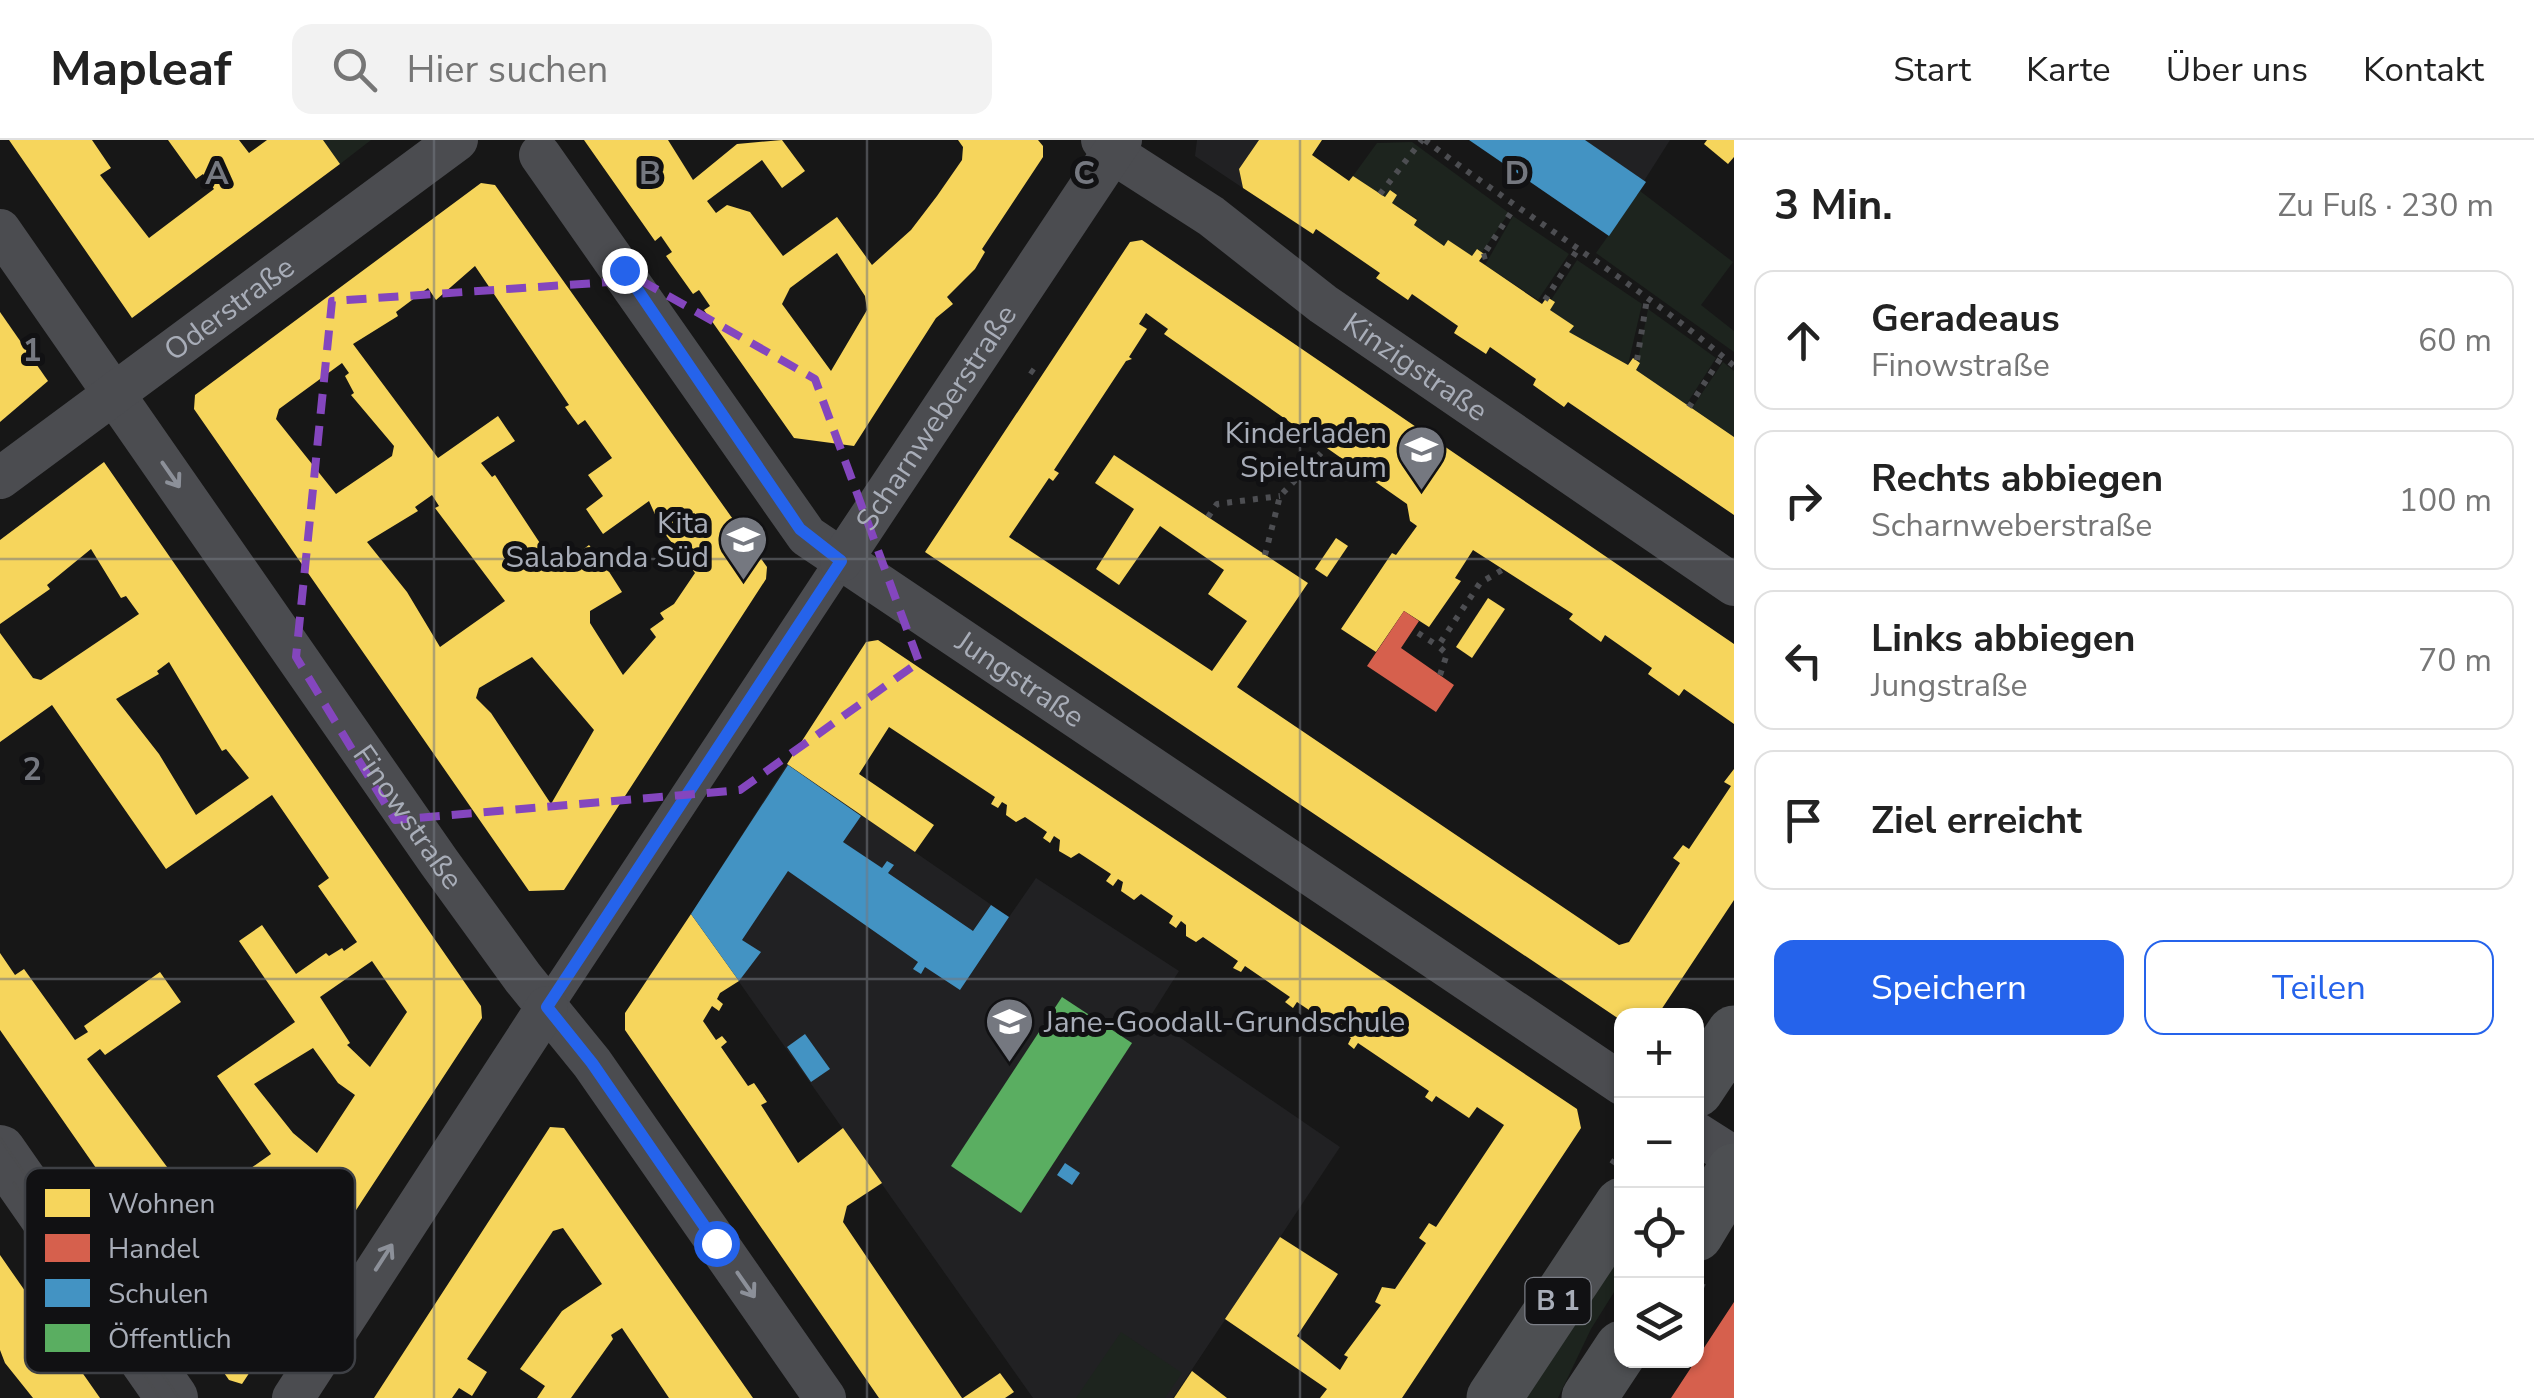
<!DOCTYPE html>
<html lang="de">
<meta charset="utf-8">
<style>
body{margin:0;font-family:"Nunito Sans",sans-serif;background:#f2f2f2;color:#222}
.controls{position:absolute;right:30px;bottom:30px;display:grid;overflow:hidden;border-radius:20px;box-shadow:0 2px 8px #0004}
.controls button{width:90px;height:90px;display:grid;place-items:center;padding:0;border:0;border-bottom:2px solid #e0e0e0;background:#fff;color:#222;font:50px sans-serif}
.stop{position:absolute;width:30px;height:30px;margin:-22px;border:8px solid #2563eb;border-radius:50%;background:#fff}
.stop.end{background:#2563eb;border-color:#fff;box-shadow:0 2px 10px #0008}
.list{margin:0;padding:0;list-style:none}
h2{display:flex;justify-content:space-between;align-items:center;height:130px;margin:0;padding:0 40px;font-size:42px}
h2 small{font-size:32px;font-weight:400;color:#767676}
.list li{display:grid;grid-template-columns:65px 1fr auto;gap:30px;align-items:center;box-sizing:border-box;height:140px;margin:0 20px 20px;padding:0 20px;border:2px solid #e0e0e0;border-radius:20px}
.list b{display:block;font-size:38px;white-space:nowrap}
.list p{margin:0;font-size:32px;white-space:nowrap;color:#767676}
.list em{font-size:32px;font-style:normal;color:#767676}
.actions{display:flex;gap:20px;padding:30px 40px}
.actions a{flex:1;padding:22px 0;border:2px solid #2563eb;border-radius:20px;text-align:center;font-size:35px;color:#2563eb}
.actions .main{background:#2563eb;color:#fff}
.icon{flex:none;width:55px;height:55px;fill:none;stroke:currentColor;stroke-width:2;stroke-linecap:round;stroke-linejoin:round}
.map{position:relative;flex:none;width:1734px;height:1258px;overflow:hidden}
header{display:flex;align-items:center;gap:60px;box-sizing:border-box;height:140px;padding:0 50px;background:#fff;border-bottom:2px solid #e0e0e0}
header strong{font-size:48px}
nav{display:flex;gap:55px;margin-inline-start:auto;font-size:35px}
.search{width:700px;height:90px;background:#f2f2f2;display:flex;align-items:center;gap:25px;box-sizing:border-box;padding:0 35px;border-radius:20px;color:#767676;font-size:38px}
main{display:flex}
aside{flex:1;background:#fff}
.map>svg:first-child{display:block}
</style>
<header>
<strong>Mapleaf</strong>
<div class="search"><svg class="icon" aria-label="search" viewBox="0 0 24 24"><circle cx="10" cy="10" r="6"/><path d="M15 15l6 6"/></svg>Hier suchen</div>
<nav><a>Start</a><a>Karte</a><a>Über uns</a><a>Kontakt</a></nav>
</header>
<main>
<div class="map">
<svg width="1734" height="1258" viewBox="0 0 1734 1258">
<rect width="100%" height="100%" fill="#171717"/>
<g fill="#212123">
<path d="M1197,0h62l-20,29 4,19 -48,-32z"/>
<path d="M1557,0h113l-61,96 -80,-55z"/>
<path d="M787,624l222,153 27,-39 143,93 -29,46 190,130 -167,251h-140l-342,-484z"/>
</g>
<g fill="#1d241e">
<path d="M323,0h48l-31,24z"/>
<path d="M1412,2l97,71 -27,39 -5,-3 -5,7 -24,-16 -4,6 -30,-21 3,-6 -25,-16 4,-9 -6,-4 -5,7 -32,-21 24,-33z"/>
<path d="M1640,51l93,71 -32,43 33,26v21l-138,-99z"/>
<path d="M1513,76l56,38 -31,46 -53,-35z"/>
<path d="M1577,120l65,44 -14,61 -59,-32 4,-7 -23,-16 1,-10z"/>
<path d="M1648,169l68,49 -30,47 -50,-35z"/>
<path d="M1723,222l11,9v66l-42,-29z"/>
<path d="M1621,1091v50l-30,48 -33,69h-46z"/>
<path d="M1121,1192l61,41 -17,25h-89z"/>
</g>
<g fill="#f6d55c" fill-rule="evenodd">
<path d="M9,0h83l19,28 -11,7 49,63 65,-49 -11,-15 -7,5 -28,-39h71l10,13 18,-13h56l17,24 -208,154z"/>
<path d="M584,0h84l25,40 44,-36 45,-4 23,31 -23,17 -20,-28 -55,41 9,12 11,-8 23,7 33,44 54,-39 35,48 39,-35 26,-34 25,-36 1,-13 -5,-7h80l5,6v11l-61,92 3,3 -10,17 -28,28 6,7 -17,14 -82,128 -60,-8 -90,-128 6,-4 -11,-16 -6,4 -27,-38 6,-4 -11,-16 -6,5zM837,113l28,43 2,14 -36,61 -49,-67 8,-16z"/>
<path d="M1259,0h63l-10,15 37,26 4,-5 32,21 5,-7 7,5 -5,8 25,17 -3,5 30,21 4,-6 24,16 5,-7 7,5 -5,7 6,4 57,39 5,-7 8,5 -5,8 24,16 -5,6 59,33 5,-7 7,5 -4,7 98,67v78l-166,-113 -4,5 -31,-22 3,-6 -46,-32 -4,7 -32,-21 4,-7 -46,-32 -4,6 -32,-22 4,-5 -64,-44 -3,5 -70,-46 -4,-19z"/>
<path d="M1707,0h27v17l-6,7 -24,-20z"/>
<path d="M481,43l14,2 272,382 -1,12 -202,311 -35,1 -335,-482 1,-14zM475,126l94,139 -4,2 13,18 7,-5 27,38 -24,17 15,21 -17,13 17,25 46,-33 13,29 33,43 -21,31 -14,9 4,6 -14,10 6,8 -33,38 -33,-52v-12l32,-19 -16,-25 -17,-22 -32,24 -62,-94 -3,2 -11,-14 34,-22 -17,-25 -60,42 -85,-114 45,-28 -2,-4 32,-24 8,12zM342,223l7,10 -4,3 9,17 -3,2 43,51 -2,10 -56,38 -60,-75 3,-10zM432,355l7,11 -4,2 70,93 -65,46 -33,-55 -40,-50 51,-31 -3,-4zM532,517l62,73 -43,74 -60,-91 -15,-15 3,-10z"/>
<path d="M1142,100l592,404v80l-50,-35 -5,7 -31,-22 4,-6 -47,-33 -4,7 -32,-23 4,-5 -100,-64 -18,28 6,3 -32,46 -25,-16 -28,41 -35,-23 51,-76 4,2 21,-29 -7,-5 -3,-17 -243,-170 4,-5 -22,-16 -7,11 8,5 -18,28 3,2 -6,2 -72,109 5,3 -6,8 -4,-3 -40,59 203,134 35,-50 -39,-27 16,-24 -64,-44 -41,59 -23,-16 38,-60 -39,-26 19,-28 194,128 -71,104 382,258 10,-3 51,-79 -7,-5 10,-13 6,4 42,-63 -7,-4 10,-13v131l-77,116h-35v5l-697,-469 205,-310z"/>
<path d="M0,172l48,69 -48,41z"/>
<path d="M104,322l377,544 1,12 -240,366 -13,-4 -103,-148 9,-8 -135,-194v-77l15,22 9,-6 51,71 13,-8 -4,-6 76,-54 21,30 -76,53 -5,-6 -13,10 86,116 -3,2 58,92 9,11 9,-5 11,-24 -5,-4 31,-47 -20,-14 -12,-18 20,-14 -54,-78 78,-54 -56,-81 23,-16 34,49 30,-21 3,3 13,-8 2,3 13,-9 -39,-56 11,-8 -57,-83 -106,74 -114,-164 -52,37v-109l33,45 8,2 98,-66 -13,-18 -5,2 -30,-49 -44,36 3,4 -50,35v-84zM169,522l53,89 4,-2 23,29 -53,37 -37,-61 -43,-55 43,-25 -2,-3zM372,821l35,51 -37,55 -23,-22 3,-2 -30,-46zM313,908l25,35 17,12 -38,58 -24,-20 -39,-49z"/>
<path d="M1336,398l12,8 -21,31 -12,-8z"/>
<path d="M1488,458l17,11 -33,49 -16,-11z"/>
<path d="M878,500l699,469 4,19 -179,270h-82l7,-9 -102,-70 55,-82 58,37 -41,62 43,34 8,-13 -4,-2 37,-50 -6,-3 7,-15 13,2 31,-46 -7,-5 10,-15 7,4 68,-102 -27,-18 -8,11 -33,-22 -4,6 -7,-5 4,-6 -71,-48 -4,6 -6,-5 3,-6 -54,-36 -4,6 -8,-6 5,-5 -45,-31 -4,6 -8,-4 5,-7 -35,-24 -7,5 -10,-6v-11l-5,-4 -5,7 -7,-5 4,-7 -32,-22 -7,6 -13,-9 2,-9 -5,-3 -5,7 -7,-5 5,-7 -32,-21 -8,5 -12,-7 1,-11 -6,-4 -4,7 -7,-5 4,-6 -22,-15 -9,5 -10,-7 1,-10 -5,-3 -4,6 -7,-4 4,-7 -106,-70 -30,47 75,51 -19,27 -128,-88 79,-122z"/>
<path d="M691,774l48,67 -19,12 -3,6 6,5 -4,7 -7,-5 -9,15 13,19 6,-4 5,6 -6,5 27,39 6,-3 13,19 -6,3 37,58 45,-35 39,55 -35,23 -4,16 119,176h-83l-254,-368v-17z"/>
<path d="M550,987l14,1 189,270h-84l-47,-70 -11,7 2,4 -42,59h-34l8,-12 -25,-17 42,-58 40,-27 -39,-56 -10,3 -86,128 20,13 -15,24 -13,-8 -7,10h-78z"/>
<path d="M0,1115l9,13 91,130h-67l-28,-35 -5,-13z"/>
<path d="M1192,1231l35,27h-53z"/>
<path d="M1000,1233l14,19 -9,6h-42z"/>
</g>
<g fill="#d6604d">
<path d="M1404,471l15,10 -18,27 53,37 -18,27 -69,-46z"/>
<path d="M1734,1162v96h-63l25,-38z"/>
</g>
<g fill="#4393c3">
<path d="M1469,0h116l61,42 -37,54z"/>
<path d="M788,625l73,51 -18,26 39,26 5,-7 7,4 -6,8 85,58 18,-26 18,12 -49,73 -35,-23 -4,7 -8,-5 5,-7 -130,-91 -46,69 19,12 -22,29 -48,-67z"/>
<path d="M805,894l25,35 -19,13 -24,-35z"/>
<path d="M1065,1023l15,10 -8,12 -15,-10z"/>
</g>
<path fill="#5aae61" d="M1062,857l70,46 -111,170 -70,-47z"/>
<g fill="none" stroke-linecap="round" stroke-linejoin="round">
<g stroke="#4d4e52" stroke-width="6" stroke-dasharray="5 8" stroke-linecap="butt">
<path d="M1425,0c101,77 212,143 309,226"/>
<path d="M1380,54l42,-54"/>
<path d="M1482,117l7,-2 -3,-4 28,-43"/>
<path d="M1545,160l31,-48"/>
<path d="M1637,220l10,-61"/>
<path d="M1030,230l10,7"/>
<path d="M1689,267l33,-51"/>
<path d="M1208,377l9,-13 63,-8"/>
<path d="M1265,415l15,-59 41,-43"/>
<path d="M1418,493l20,13"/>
<path d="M1440,535l7,-21 -9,-8 42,-63 22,-13"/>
<path d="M1612,1024l10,-15"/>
<path d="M1696,1160l9,-22"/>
</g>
<path stroke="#4b4c50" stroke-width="32" d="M547,867l294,-446"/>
<g stroke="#4b4c50" stroke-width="42">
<path id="s1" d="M1102,0l11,13 98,63 112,88 411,281"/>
<path id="s2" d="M540,15l267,381 815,548"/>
<path id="s3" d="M0,90l439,632 84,116 69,85 233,335"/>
<path id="s4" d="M0,338l457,-338"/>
<path id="s5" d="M841,421l280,-421"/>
<path d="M1696,993l38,24"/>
<path d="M293,1258l254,-391"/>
</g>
<path stroke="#4b4c50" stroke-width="52" d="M0,1011l172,247"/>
<g stroke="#4d4f52" stroke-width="55">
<path d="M1696,950l38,-57"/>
<path d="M1696,1094l38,-63"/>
<path d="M1494,1258l128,-193"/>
<path d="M1589,1258l33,-50"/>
</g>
<g stroke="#4b4c4f" stroke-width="2.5">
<path d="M0,998l179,260"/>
<path d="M14,1043l146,215"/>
</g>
</g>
<defs><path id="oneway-shaft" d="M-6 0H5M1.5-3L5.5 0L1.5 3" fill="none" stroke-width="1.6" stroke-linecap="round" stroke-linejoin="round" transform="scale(2.5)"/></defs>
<g stroke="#8c9099">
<use href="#oneway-shaft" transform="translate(171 335) rotate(55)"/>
<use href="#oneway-shaft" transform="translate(384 1117) rotate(-57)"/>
<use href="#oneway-shaft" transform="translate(746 1145) rotate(55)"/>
</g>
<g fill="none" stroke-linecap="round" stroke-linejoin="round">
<path stroke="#2563eb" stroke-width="12" d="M624,130l176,259 41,32 -294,446 45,56 124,180"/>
</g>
<path fill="none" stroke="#8446be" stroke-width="8" stroke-dasharray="20 12" stroke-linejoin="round" d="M640,140l175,99 104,283 -179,128 -345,30 -99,-163 36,-356z"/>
<path fill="none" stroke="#757880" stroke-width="2.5" stroke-opacity="0.55" d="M434,0v1258M867,0v1258M1300,0v1258M0,419h1734M0,839h1734"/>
<defs>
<symbol id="school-pin" viewBox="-11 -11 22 30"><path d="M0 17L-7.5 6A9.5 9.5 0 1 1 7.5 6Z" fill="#757880" stroke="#111113"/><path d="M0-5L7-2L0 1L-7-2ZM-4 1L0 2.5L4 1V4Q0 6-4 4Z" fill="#fff"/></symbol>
</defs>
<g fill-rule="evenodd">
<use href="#school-pin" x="1394" y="282" width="55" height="75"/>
<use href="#school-pin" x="716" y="372" width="55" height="75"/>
<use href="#school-pin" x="982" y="854" width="55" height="75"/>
</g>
<g text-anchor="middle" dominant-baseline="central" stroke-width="10" stroke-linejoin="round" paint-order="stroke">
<rect fill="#111113" stroke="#7b7e86" stroke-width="2.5" x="1525.5" y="1138" width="65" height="46" rx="8"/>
<g font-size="28" font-weight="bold" fill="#a8adb8">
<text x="1558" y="1161">B 1</text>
</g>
<g font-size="30" fill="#a8adb8" stroke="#111113">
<text stroke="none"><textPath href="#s4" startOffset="285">Oderstraße</textPath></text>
<text stroke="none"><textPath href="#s1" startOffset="388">Kinzigstraße</textPath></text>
<text stroke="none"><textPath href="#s5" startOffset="172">Scharnweberstraße</textPath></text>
<text stroke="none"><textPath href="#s2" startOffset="722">Jungstraße</textPath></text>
<text stroke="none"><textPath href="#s3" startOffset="715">Finowstraße</textPath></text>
</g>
<g font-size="30" fill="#a8adb8" stroke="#111113" text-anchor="end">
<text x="1387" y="293">Kinderladen<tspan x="1387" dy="34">Spieltraum</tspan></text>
<text x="709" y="383">Kita<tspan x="709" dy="34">Salabanda Süd</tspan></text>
<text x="1044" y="882" text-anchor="start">Jane-Goodall-Grundschule</text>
</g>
</g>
<rect x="25" y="1028" width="330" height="205" rx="15" fill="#111113" stroke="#3e4045" stroke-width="2.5"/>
<rect x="45" y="1049" width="45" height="28" fill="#f6d55c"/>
<rect x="45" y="1094" width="45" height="28" fill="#d6604d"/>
<rect x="45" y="1139" width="45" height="28" fill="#4393c3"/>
<rect x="45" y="1184" width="45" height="28" fill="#5aae61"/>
<g font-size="28" fill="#a8adb8">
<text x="108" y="1073">Wohnen</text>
<text x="108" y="1118">Handel</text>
<text x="108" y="1163">Schulen</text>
<text x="108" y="1208">Öffentlich</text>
</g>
<g font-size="32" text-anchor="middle" font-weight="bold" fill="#757880" stroke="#111113" stroke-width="10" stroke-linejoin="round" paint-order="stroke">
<text x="217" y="44">A</text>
<text x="650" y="44">B</text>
<text x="1084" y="44">C</text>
<text x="1517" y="44">D</text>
<text x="32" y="221">1</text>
<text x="32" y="640">2</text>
</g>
</svg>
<div class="controls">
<button>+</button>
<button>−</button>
<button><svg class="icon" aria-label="locate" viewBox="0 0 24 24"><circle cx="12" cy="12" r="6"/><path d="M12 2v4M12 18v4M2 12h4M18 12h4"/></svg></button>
<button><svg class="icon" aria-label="layers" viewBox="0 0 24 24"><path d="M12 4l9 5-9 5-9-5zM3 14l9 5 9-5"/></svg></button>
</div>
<div class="stop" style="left:716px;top:1103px"></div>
<div class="stop end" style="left:624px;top:130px"></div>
</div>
<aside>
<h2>3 Min.<small>Zu Fuß · 230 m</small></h2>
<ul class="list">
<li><svg class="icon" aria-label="ahead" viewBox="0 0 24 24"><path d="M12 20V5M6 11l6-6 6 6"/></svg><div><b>Geradeaus</b><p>Finowstraße</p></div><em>60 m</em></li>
<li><svg class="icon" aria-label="right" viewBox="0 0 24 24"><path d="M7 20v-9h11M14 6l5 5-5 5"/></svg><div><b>Rechts abbiegen</b><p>Scharnweberstraße</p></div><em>100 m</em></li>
<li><svg class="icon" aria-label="left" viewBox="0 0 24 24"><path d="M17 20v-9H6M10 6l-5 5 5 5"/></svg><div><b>Links abbiegen</b><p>Jungstraße</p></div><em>70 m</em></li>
<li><svg class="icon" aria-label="arrive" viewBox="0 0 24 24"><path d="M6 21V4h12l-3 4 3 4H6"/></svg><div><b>Ziel erreicht</b></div></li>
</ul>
<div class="actions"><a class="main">Speichern</a><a>Teilen</a></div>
</aside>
</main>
